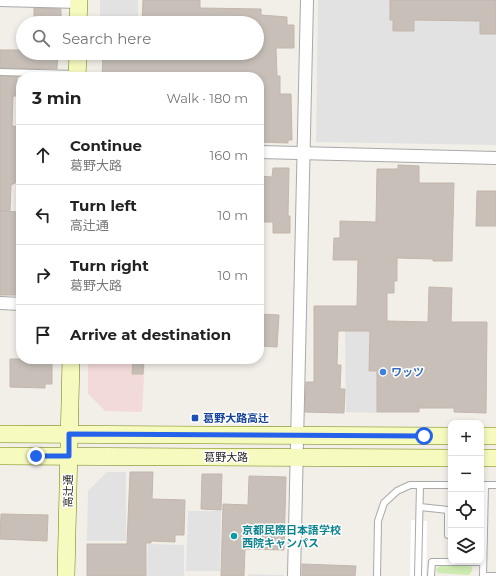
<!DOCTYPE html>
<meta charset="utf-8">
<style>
body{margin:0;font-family:Montserrat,"Noto Sans JP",sans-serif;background:#f6f6f6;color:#222}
.controls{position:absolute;right:12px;bottom:12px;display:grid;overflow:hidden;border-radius:8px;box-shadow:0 2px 6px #0003}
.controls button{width:36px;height:36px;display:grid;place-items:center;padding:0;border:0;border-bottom:1px solid #e0e0e0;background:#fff;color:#222;font:20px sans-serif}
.stop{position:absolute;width:12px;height:12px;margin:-9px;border:3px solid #2563eb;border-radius:50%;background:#fff}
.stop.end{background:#2563eb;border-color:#fff;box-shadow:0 1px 4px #0008}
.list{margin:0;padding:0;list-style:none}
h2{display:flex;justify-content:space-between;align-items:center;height:52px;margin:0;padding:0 16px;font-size:17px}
h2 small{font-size:13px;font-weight:400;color:#767676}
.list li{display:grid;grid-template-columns:26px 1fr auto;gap:12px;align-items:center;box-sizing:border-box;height:60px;padding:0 16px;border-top:1px solid #e0e0e0}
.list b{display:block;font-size:15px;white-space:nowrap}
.list p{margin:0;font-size:13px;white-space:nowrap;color:#767676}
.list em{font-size:13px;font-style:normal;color:#767676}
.icon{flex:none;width:22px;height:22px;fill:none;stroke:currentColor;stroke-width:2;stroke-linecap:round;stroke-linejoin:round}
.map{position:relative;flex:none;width:496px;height:576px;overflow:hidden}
.search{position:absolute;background:#fff;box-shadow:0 2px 6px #0003;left:16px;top:16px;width:248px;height:44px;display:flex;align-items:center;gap:10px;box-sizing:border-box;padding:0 14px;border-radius:22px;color:#767676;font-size:15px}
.panel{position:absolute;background:#fff;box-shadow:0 2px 6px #0003;left:16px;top:72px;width:248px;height:292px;border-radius:16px}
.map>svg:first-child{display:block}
</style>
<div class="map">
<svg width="496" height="576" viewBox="0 0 496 576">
<rect width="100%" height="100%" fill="#f2efe9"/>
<path fill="#f2dad9" d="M88,359h57l-3,53 -37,-1 -17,-17z"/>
<path fill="#cdebb0" d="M440,566h29l3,1v4l-3,4 -31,-2 -2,-4z"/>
<g fill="#e2e2e2">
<rect x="100" y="0" width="38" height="23"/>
<path d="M318,0h178v145l-180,-3z"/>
<path d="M345,331h25l-1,39 8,1v42l-31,-1z"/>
<path d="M107,472h19v69h-39l1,-50z"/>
<path d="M188,511h33l-1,60h-34z"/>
<path d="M148,544l36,1v31h-37z"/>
<path d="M248,574l36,1v1h-36z"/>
</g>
<path fill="#fff" d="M411,520l16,1 -1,55h-16z"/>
<g fill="#c7bfb8" stroke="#c4b6ab">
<path d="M143,0h57v8l61,1v6l26,2v8h7v23h-18l1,28h3v18h11l1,46h-4v3l-29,-1v-65h-157l1,-24 99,2v-2h55v-30h-115z"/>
<path d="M390,0h106v34h-16v-13l-66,-1v11h-21v-11h-3z"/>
<path d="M34,8l27,1v14h-27z"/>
<path d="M0,50h23v3h35l-1,16 -57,-1z"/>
<path d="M0,76l19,1h-2v19h-4l-1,30 9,1v53l-10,5 -1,26h-10z"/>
<path d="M398,165l21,1v17h35l-2,78h-19v-2l-36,-1v23h-3v12h-7v28l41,1 1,-35 23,1 -1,34h36l-1,91 -32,-1v-4h-35v4h-42v-41h-8l1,-40h-32l-1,34h4l-1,24h5l-1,24 -39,-1 1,-30h8v-76h43l1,-46h-25l1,-22h6v-17l36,1 1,-53h21z"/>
<path d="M273,168h16l-1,48h2v17h-17v-11h-10v-12l-4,-1v-33l13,1z"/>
<path d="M477,191h19v35h-20z"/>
<path d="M0,211l21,1 -1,65h1v18h-21z"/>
<path d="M259,314l20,1 -2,32 -18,-1z"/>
<path d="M10,359h42v25h-7v4l-35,-1z"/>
<path d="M133,359h11l-1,15h-11z"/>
<path d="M130,472h23l-1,27 33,1 -1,35h-9v7l-24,-1v2h-5v33h-59v-32h40z"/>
<path d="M202,474h20l-1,36 -20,-1z"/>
<path d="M249,476l37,1 -2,73 -39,-1 -1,27h-23l2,-72 25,1z"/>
<path d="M1,514l47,1 -1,26 -47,-2z"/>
<path d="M302,564l54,2 -1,10h-53z"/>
</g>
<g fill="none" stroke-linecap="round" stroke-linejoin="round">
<defs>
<g id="lane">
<path d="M0,72l76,2"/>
<path d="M482,485h14"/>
<path d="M420,507l28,3v25h3"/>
<path d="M377,576l1,-55 6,-18 13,-12 13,-6h41"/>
<path d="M418,576l2,-91"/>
<path d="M431,576l1,-14h51"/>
<path d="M483,576l2,-91"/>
<path d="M483,576h13"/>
</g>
<g id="street">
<path d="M0,0l79,2"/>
<path d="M259,152l237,6"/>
<path d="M0,303l21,1"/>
<path d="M294,576l13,-576"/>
</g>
<g id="secondary">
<path d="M78,23l1,-23"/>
<path d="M77,77l1,-24"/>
<path d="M0,434l451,2"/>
<path d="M481,436h15"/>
<path d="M0,456l451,2"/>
<path d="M481,458h15"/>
<path d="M66,576l5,-217"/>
</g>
</defs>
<use href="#lane" stroke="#a9a9a9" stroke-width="8"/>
<use href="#street" stroke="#a9a9a9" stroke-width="14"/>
<use href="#secondary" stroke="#707d05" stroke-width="18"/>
<use href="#lane" stroke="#fff" stroke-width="6"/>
<use href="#street" stroke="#fff" stroke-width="12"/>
<use href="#secondary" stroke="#f7fabf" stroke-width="17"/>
</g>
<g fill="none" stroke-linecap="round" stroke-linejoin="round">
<path stroke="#2563eb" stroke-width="5" d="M36,456h33v-22l355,2"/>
</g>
<circle fill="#3f7fe0" stroke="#fff" stroke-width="1.5" cx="383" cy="372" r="4"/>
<rect fill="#1a4fb4" stroke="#fff" stroke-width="1.5" x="191" y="414" width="8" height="8" rx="2"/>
<circle fill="#0f9aa8" stroke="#fff" stroke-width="1.5" cx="234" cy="536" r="4"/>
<g text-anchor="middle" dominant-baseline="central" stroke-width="3" stroke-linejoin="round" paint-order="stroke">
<g font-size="11" font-weight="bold" fill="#366cbe" stroke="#fff" text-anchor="start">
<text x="391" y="372">ワッツ</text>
</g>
<g font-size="11" font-weight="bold" fill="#164399" stroke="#fff" text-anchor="start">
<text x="203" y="418">葛野大路高辻</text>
</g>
<g font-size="11" fill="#222" stroke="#fff">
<text x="226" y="457">葛野大路</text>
<text transform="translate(68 491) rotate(-89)">高辻通</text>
</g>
<g font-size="11" font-weight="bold" fill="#0d838f" stroke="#fff" text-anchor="start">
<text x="242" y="530">京都民際日本語学校<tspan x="242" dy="13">西院キャンパス</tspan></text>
</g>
</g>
</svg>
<div class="controls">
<button>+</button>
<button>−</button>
<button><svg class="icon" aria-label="locate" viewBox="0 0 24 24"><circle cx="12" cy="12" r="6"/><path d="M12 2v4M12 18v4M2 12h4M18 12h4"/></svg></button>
<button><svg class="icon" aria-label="layers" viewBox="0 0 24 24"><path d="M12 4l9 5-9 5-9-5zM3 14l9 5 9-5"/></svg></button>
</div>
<div class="stop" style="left:424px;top:436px"></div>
<div class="stop end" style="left:36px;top:456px"></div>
<div class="search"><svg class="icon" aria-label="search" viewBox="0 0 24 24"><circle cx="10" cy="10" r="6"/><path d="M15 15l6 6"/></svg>Search here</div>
<section class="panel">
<h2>3 min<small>Walk · 180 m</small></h2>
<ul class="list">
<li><svg class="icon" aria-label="ahead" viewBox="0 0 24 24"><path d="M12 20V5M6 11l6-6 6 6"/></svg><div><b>Continue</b><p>葛野大路</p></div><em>160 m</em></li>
<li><svg class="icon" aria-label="left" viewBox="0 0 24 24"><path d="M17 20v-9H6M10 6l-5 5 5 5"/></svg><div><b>Turn left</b><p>高辻通</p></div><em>10 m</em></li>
<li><svg class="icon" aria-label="right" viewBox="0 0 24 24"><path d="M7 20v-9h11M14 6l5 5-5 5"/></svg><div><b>Turn right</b><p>葛野大路</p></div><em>10 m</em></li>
<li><svg class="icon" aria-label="arrive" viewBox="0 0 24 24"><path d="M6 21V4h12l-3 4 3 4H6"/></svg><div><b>Arrive at destination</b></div></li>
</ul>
</section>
</div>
